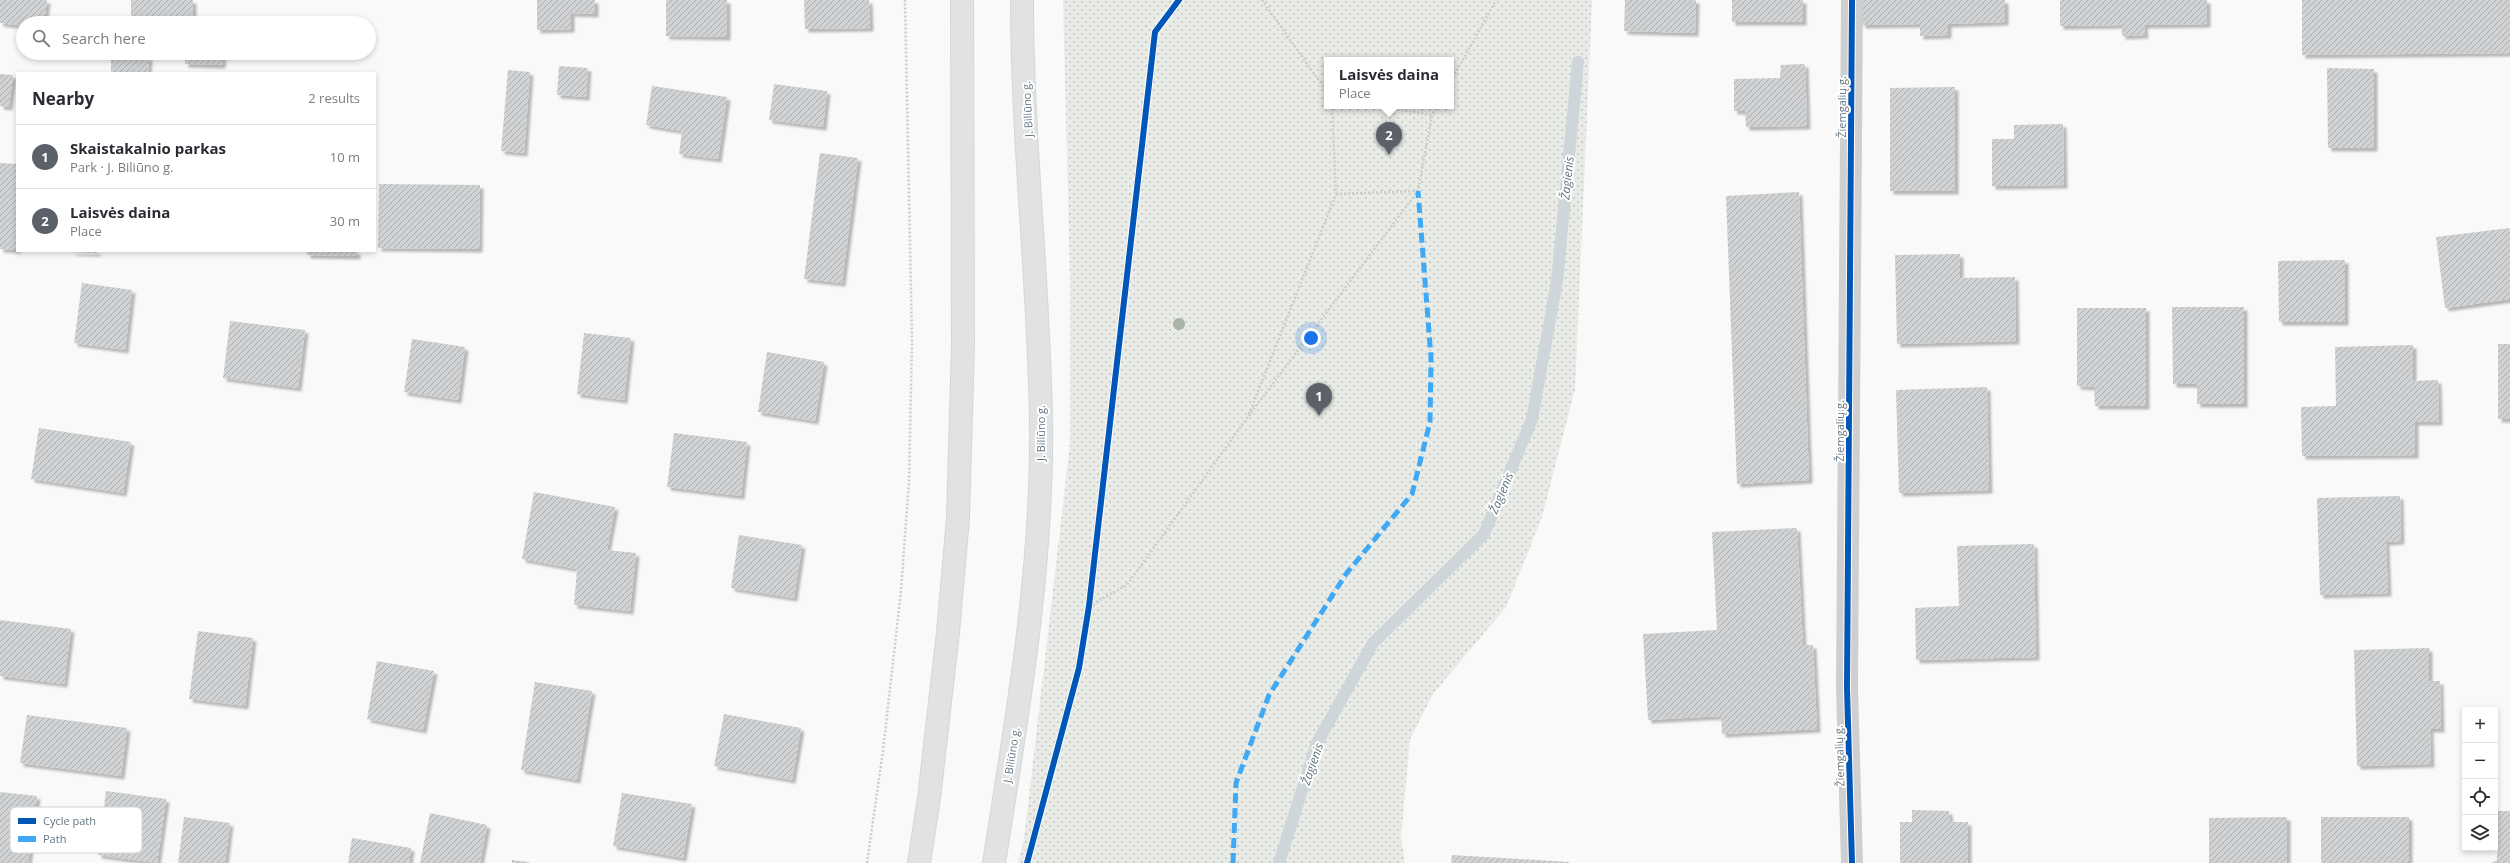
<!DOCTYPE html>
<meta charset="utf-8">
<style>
body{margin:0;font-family:"Open Sans",sans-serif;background:#f7f7f7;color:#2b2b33}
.controls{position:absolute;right:12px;bottom:12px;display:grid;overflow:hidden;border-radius:0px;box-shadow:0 2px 6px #0003}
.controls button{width:36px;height:36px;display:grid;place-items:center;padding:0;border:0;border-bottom:1px solid #e1e1e2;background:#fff;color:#2b2b33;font:20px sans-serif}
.you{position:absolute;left:1311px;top:338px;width:14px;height:14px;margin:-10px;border:3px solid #fff;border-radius:50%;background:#1a73e8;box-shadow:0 0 0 6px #1a73e833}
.badge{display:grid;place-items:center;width:26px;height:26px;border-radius:50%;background:#5c6169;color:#fff;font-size:13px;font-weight:700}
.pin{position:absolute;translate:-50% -33px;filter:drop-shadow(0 1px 2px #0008)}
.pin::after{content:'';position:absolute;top:21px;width:14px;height:12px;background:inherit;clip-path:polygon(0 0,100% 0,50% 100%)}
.popup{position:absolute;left:1324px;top:57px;width:130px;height:52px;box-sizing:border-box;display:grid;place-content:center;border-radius:0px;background:#fff;filter:drop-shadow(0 1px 3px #0005);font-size:13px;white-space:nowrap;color:#7c7c81}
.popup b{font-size:15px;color:#2b2b33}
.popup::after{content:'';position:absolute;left:50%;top:100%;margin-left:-8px;border:8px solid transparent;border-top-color:#fff}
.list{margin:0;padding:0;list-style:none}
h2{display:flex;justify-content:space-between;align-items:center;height:52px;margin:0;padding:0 16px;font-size:17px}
h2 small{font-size:13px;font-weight:400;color:#7c7c81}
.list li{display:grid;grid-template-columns:26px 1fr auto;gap:12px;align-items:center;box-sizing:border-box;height:64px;padding:0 16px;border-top:1px solid #e1e1e2}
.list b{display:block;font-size:15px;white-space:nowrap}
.list p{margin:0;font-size:13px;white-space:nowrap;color:#7c7c81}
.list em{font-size:13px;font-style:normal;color:#7c7c81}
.icon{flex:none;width:22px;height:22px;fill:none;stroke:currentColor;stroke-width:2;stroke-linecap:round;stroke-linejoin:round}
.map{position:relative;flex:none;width:2510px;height:863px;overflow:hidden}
.search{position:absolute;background:#fff;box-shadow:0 2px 6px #0003;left:16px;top:16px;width:360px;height:44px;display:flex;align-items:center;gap:10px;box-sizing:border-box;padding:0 14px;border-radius:22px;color:#7c7c81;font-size:15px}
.panel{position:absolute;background:#fff;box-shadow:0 2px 6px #0003;left:16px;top:72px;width:360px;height:180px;border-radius:0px}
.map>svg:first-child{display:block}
</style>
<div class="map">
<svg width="2510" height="863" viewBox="0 0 2510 863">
<defs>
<pattern id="park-dots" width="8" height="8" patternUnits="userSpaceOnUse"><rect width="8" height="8" fill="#e8ebe6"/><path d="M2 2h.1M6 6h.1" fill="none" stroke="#c0c3c0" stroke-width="1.8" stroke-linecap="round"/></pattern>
<pattern id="building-hatch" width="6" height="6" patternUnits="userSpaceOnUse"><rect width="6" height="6" fill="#d0d2d3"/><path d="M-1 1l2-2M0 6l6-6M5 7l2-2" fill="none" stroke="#acafb1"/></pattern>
<filter id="shadow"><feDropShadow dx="3.5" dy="3.5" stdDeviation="1" flood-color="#0004"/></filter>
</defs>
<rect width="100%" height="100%" fill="#f9f9f9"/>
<path fill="url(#park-dots)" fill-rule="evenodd" d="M1063,0h529l-17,389 -33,128 -36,90 -73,87 -23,45 -9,98 4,26h-387l6,-24 46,-395v-167zM1327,60h124v46h-124z"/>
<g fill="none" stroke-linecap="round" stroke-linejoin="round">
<path stroke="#ced6d9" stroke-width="12" d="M1279,863l38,-120 56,-100 111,-109 48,-115 25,-138 21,-219"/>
</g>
<g fill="url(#building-hatch)" filter="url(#shadow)">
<path d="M0,0h47l-3,23h-21v3l-23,-3z"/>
<path d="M131,0h62v17l31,1 -1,5h-92z"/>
<path d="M537,0h58v14l-24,-1v16l-34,1z"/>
<path d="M666,0h61v37l-61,-1z"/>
<path d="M804,0h65l1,28 -65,1z"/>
<path d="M1625,0h71l-1,33 -71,-2z"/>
<rect x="1732" y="0" width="71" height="22"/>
<path d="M1861,0h144v22l-57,2v11l-28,1v-12l-58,1z"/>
<path d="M2060,0h147v24l-63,1 1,10 -23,1v-11l-62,1z"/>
<path d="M2302,0h208v53l-208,2z"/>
<path d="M185,53h38l-1,12 -37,-1z"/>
<path d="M111,56l38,1 -1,16h-37z"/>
<path d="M1805,64l2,62 -61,1 -1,-16h-11v-32l46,-1 1,-13z"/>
<path d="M559,66l29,2 -2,29 -29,-2z"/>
<path d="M2327,68l47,1v79h-46z"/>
<path d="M508,70l22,2 -6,81 -23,-2z"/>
<path d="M0,74l13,1 -4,32 -9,-1z"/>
<path d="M774,84l53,7 -4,36 -54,-7z"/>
<path d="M652,86l75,11 -9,62 -39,-5 3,-23 -36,-6z"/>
<path d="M1955,87v104h-65v-103z"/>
<path d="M2063,124l1,61 -72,1v-47h22v-14z"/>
<path d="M820,153l38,5 -16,125 -38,-4z"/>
<path d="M0,163l17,1v86l-17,-1z"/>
<path d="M379,184l101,1 -1,64 -101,-1z"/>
<path d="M1799,192l10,288 -72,4 -11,-288z"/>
<path d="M2510,228v71l-65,9 -9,-71z"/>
<path d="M72,251h25v2l-25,-1z"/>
<path d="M307,251h50v5l-50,-1z"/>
<path d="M1960,254v24l55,-1 1,64 -119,3 -2,-89z"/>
<path d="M2345,260v62h-66l-1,-61z"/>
<path d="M82,283l50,7 -7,60 -51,-7z"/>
<path d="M2172,307h72v97h-47v-20h-24z"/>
<path d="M2077,308h69v98h-51l-1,-19 -17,-1z"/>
<path d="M230,321l75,9 -7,58 -75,-10z"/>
<path d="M584,333l47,5 -7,62 -47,-6z"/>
<path d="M412,339l53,8 -7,53 -54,-8z"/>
<rect x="2498" y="344" width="12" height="75"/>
<path d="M2413,345v36l25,-1 1,42h-24v33l-113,1 -1,-49 35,-1 -1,-59z"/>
<path d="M767,352l57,10 -9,59 -57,-9z"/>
<path d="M1987,387l2,103 -90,3 -3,-103z"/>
<path d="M39,428l92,14 -8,51 -92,-14z"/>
<path d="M674,433l73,9 -6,54 -74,-9z"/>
<path d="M534,492l81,15 -8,43 29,3 -6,58 -56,-6 3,-36 -55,-10z"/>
<path d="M2400,496l1,45 -15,1 2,51 -68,2 -3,-97z"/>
<path d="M1797,528l6,117h10l4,84 -95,5 -1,-18 -73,4 -5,-86 74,-4 -5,-98z"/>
<path d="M739,535l63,10 -8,53 -63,-10z"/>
<path d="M2034,544l2,113 -120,3 -1,-52 44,-2 -2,-60z"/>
<path d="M0,620l71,9 -7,55 -64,-8z"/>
<path d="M198,631l55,7 -8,68 -56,-7z"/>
<path d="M2429,648v33h11l1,48h-11l1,35 -74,2 -3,-116z"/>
<path d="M377,661l57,10 -11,59 -56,-11z"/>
<path d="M535,682l57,9 -15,89 -56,-10z"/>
<path d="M724,714l77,14 -9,52 -78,-14z"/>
<path d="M27,715l100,13 -6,48 -101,-13z"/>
<path d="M106,791l60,8 -9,64 -59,-8z"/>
<path d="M0,792l37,4 -9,67h-28z"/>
<path d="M622,793l70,11 -9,54 -70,-12z"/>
<path d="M1912,810l37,1 1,11h18v41h-68v-41h12z"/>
<path d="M2498,811h12v52h-19l6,-3z"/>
<path d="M430,813l57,12 -7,38h-60z"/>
<path d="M184,817l46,6 -5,40h-47z"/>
<path d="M2287,817v46h-78v-45z"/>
<path d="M2321,817h88v45l-88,1z"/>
<path d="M352,838l59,10 -2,15h-61z"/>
<path d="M1452,855l117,7v1h-118z"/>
<path d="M512,860l17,2v1h-17z"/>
</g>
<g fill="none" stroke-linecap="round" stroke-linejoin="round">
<defs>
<g id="major">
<path d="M919,863l10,-65 19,-166 10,-114 5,-174 -1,-344"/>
<path d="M994,863c23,-146 49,-293 47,-441 -2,-141 -19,-281 -19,-422"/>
</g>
</defs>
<use href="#major" stroke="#d5d6d7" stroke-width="24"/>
<g stroke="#cbcccd" stroke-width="2.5" stroke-dasharray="2 2" stroke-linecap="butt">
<path d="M1262,0l65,92"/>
<path d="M1451,81l45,-81"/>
<path d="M1378,106l54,9"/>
<path d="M1336,194l82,-3"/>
<path d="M1249,414l87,-220 -4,-88"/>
<path d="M1089,606l38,-21 120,-167 171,-227 14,-76 5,-9"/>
<path d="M867,863l16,-112 18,-160 8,-110 3,-140 -7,-341"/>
</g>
<path stroke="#cecfd0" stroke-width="22" d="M1852,0l-5,688 5,175"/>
<use href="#major" stroke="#e1e2e2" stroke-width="22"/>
<path stroke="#3fa9f5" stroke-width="5" stroke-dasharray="10 5" stroke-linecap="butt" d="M1233,863l3,-80 33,-88 77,-121 66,-80 18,-72 1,-64 -13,-167"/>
<defs>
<g id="cycleway">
<path d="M1852,0l-5,688 5,175"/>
<path d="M1027,863l52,-195 10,-62 66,-574 24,-32"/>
</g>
</defs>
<use href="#cycleway" stroke="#fff" stroke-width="8"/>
<use href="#cycleway" stroke="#0057b8" stroke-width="6"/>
</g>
<circle fill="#a9b3a7" cx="1179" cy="324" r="6"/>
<g text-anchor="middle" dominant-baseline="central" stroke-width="4" stroke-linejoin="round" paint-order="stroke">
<g font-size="11" fill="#657683" stroke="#fff">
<text transform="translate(1841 107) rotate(-90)">Žiemgalių g.</text>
<text transform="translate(1027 109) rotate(-93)">J. Biliūno g.</text>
<text transform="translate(1839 431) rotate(-90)">Žiemgalių g.</text>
<text transform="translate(1040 433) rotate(-90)">J. Biliūno g.</text>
<text transform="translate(1011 755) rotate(-81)">J. Biliūno g.</text>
<text transform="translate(1839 756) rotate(-92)">Žiemgalių g.</text>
</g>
<g font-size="12" font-style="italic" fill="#60757c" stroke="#fff">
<text transform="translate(1567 178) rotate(-84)">Žagienis</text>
<text transform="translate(1501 493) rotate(-67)">Žagienis</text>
<text transform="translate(1312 764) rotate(-71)">Žagienis</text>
</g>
</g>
<rect x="10" y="807" width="132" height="46" rx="6" fill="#fff" stroke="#d1d6da" stroke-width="1"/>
<rect x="18" y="818" width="18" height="6" fill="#0057b8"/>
<rect x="18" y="836" width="18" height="6" fill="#3fa9f5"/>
<g font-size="11" fill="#657683">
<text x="43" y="825">Cycle path</text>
<text x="43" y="843">Path</text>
</g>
</svg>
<div class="controls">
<button>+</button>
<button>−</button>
<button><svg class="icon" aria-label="locate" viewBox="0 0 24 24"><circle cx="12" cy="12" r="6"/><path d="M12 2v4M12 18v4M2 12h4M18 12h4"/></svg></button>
<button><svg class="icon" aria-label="layers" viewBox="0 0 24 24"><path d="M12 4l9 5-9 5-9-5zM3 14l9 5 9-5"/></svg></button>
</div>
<div class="you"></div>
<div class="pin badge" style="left:1319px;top:416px">1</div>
<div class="pin badge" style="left:1389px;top:155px">2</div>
<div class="popup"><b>Laisvės daina</b>Place</div>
<div class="search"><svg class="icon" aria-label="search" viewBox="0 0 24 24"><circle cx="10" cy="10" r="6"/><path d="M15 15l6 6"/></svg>Search here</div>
<section class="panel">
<h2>Nearby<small>2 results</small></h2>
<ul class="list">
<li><span class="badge">1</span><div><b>Skaistakalnio parkas</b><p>Park · J. Biliūno g.</p></div><em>10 m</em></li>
<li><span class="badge">2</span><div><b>Laisvės daina</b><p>Place</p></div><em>30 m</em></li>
</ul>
</section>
</div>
